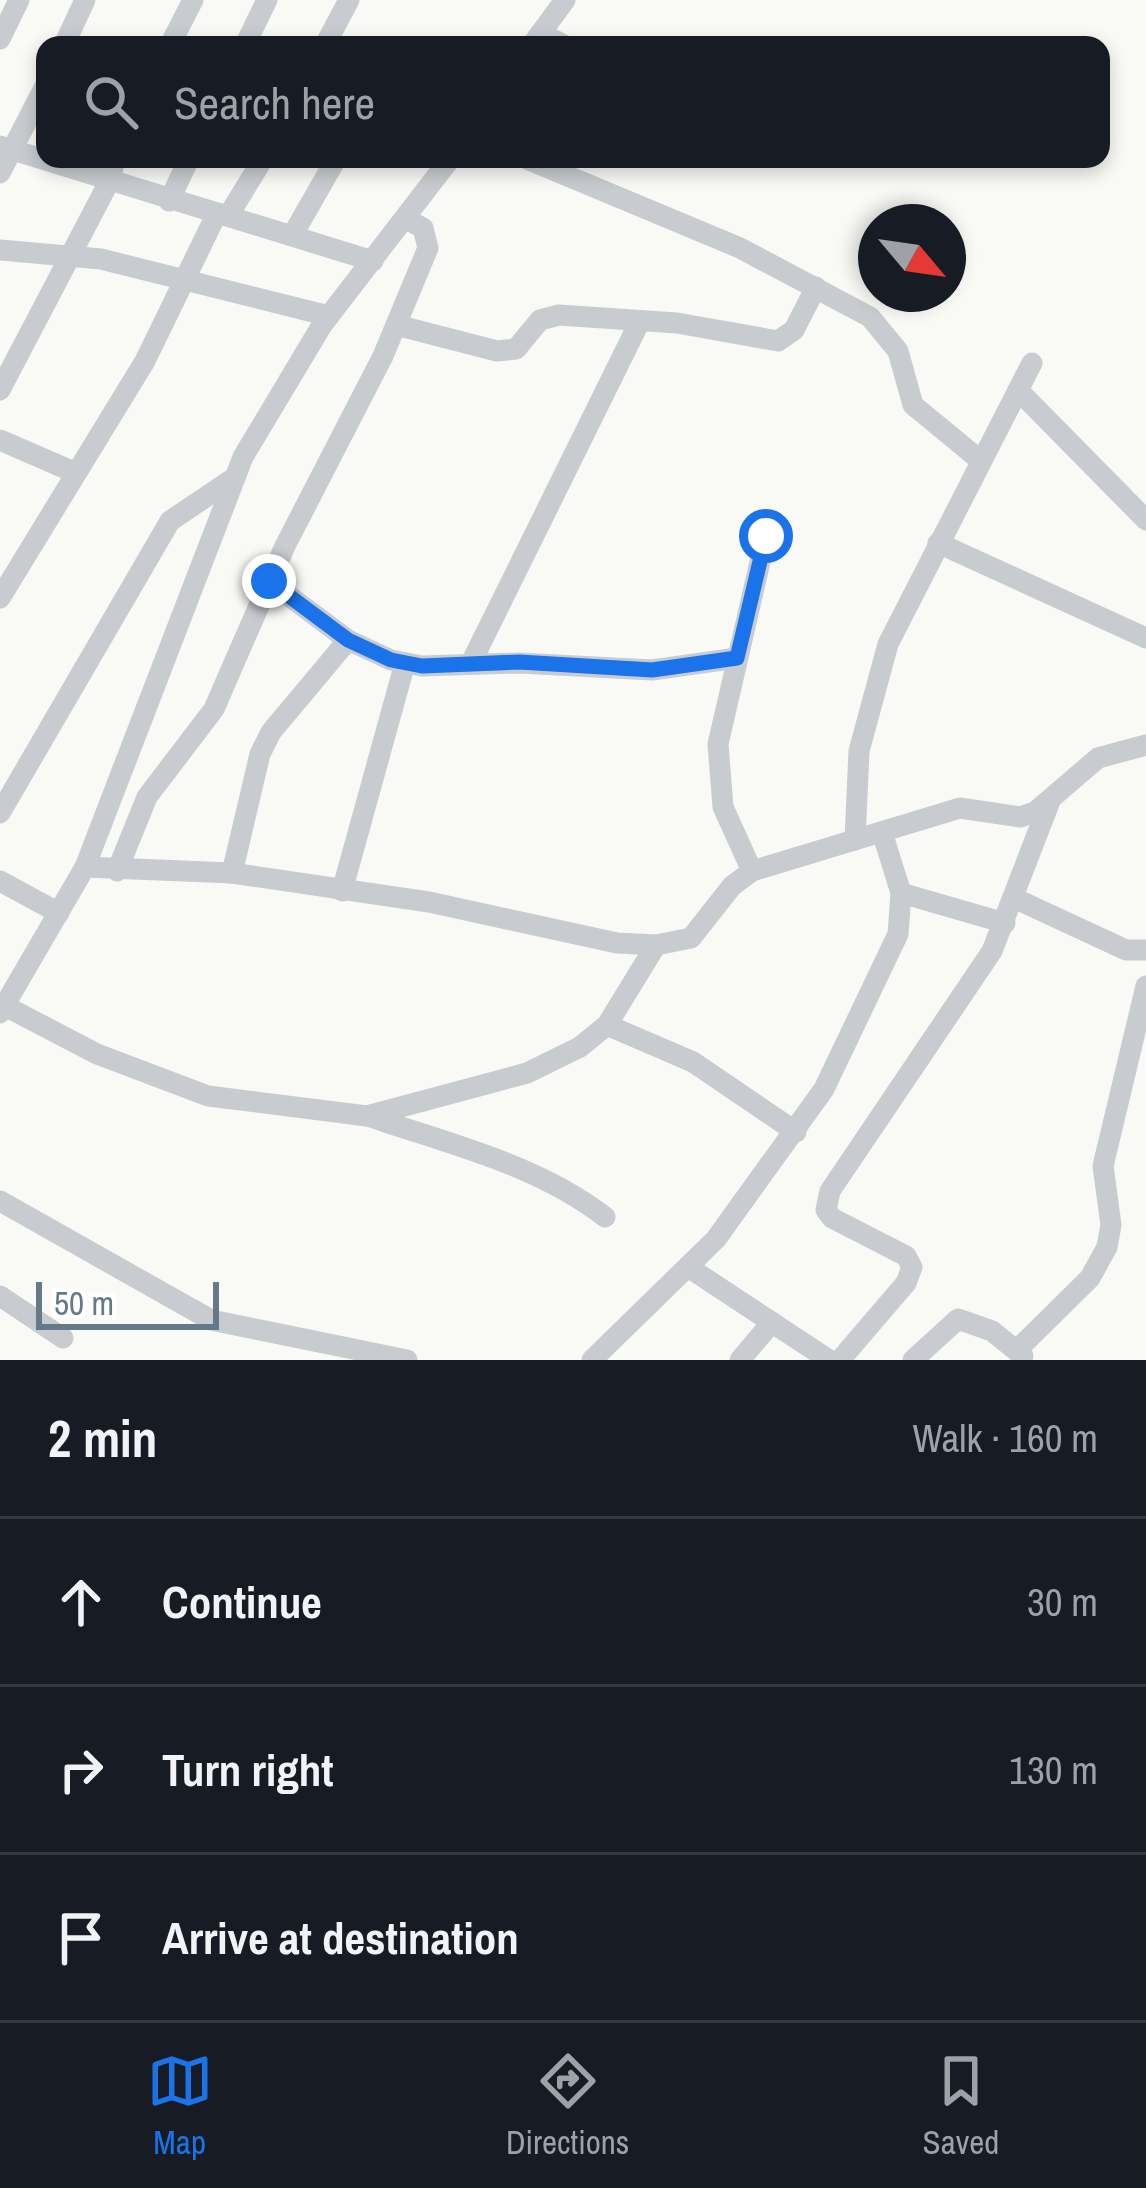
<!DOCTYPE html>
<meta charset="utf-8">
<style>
body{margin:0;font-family:"Archivo Narrow",sans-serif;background:#242831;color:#f1f3f6}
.compass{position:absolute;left:858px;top:204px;width:108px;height:108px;border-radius:50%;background:#171b24;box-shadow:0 6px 18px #0003;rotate:119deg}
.scale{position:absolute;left:36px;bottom:30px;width:183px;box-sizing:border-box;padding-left:12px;border:6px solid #65798a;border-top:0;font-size:33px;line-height:42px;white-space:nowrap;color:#65798a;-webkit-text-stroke:9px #fff;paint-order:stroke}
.stop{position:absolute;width:36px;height:36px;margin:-27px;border:9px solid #1a73e8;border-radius:50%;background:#fff}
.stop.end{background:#1a73e8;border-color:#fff;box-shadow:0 3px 12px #0008}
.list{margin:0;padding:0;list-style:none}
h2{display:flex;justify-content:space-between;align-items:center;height:156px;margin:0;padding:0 48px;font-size:51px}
h2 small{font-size:39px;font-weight:400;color:#9ea1a6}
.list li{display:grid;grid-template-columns:78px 1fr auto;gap:36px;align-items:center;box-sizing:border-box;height:168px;padding:0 48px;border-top:3px solid #363941}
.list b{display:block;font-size:45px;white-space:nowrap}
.list em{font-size:39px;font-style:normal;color:#9ea1a6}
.icon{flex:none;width:66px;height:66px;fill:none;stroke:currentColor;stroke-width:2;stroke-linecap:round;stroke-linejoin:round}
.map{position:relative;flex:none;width:1146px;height:1360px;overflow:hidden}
.search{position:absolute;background:#171b24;box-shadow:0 6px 18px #0003;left:36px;right:36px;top:36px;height:132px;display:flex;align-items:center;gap:30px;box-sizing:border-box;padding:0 42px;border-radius:24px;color:#9ea1a6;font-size:45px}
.sheet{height:660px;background:#171b24}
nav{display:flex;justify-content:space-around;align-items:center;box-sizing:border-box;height:168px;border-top:3px solid #363941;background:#171b24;font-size:33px;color:#9ea1a6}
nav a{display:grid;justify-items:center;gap:6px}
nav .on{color:#1a73e8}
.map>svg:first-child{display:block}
</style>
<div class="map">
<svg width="1146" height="1360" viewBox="0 0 1146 1360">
<rect width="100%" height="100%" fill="#f9f9f6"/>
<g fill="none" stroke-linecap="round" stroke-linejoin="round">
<g stroke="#c8ccd0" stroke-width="21">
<path d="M541,33l23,12"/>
<path d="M0,39l19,-39"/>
<path d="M64,45l21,-45"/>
<path d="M170,45l23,-45"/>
<path d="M245,45l22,-45"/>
<path d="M325,45l24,-45"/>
<path d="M532,45l33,-45"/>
<path d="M0,146l373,115"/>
<path d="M527,159l213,89 130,69 28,34 15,54 68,56"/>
<path d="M0,173l45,-87"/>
<path d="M169,201l20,-42"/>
<path d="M228,216l35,-57"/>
<path d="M292,236l44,-77"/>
<path d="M0,250l101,9 228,57"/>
<path d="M396,325l101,26 19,-2 24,-29 19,-5 118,8 101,18 16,-11 22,-43"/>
<path d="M0,390l110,-210 5,-21"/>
<path d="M1018,390l128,130"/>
<path d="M0,440l76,33"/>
<path d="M938,543l208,95"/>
<path d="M269,581l79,59 43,20 31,6 97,-3 133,7 85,-12"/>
<path d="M0,598l145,-237 72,-148"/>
<path d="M471,663l169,-342"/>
<path d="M0,813l170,-292 64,-43"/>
<path d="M855,840l4,-89 29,-107 144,-281"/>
<path d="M85,867l147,6 197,29 188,41 39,2 35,-7 41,-52 20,-15 208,-63 60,9 15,-5 63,-54 48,-13"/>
<path d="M117,871l30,-74 67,-88 71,-163 98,-190 45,-108 -5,-20 -17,-9"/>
<path d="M752,871l-29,-64 -5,-63 48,-208"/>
<path d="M232,873l28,-119 11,-22 77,-92"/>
<path d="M0,881l59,32"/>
<path d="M342,891l63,-228"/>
<path d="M901,893l104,30"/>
<path d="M1016,899l110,51h20"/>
<path d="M5,1006l92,48 111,42 159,20 160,-43 53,-26 27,-22 49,-80"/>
<path d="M0,1013l85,-146 158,-410 79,-132 128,-166"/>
<path d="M607,1025l86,37 103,70"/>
<path d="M368,1116c80,28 169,48 237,101"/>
<path d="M0,1201l211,119 196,40"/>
<path d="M688,1267l141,93"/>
<path d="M0,1296l63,42"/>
<path d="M1018,1349l72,-71 17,-31 4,-22 -8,-59 43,-180"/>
<path d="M592,1360l124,-121 108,-150 74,-155 3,-41 -19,-61"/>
<path d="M740,1360l32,-38"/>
<path d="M840,1360l66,-77 6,-16 -6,-11 -74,-38 -6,-8 4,-19 162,-240 58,-150"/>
<path d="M913,1360l45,-41 34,12 31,25"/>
</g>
</g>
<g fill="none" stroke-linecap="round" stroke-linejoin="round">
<path stroke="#1a73e8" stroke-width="15" d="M269,581l79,59 43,20 31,6 97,-4 133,8 85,-12 29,-122"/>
</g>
</svg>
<svg class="compass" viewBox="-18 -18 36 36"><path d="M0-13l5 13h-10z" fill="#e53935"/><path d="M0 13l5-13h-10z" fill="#9ea1a6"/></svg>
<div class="scale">50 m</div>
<div class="stop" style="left:766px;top:536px"></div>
<div class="stop end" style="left:269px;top:581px"></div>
<div class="search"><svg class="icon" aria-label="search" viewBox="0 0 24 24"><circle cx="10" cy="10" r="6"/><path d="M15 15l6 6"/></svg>Search here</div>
</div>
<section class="sheet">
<h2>2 min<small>Walk · 160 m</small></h2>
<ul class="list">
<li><svg class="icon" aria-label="ahead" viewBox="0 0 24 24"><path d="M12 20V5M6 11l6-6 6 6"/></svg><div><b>Continue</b></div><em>30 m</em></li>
<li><svg class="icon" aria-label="right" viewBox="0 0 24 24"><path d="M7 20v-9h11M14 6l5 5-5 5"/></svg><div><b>Turn right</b></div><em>130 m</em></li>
<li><svg class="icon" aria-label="arrive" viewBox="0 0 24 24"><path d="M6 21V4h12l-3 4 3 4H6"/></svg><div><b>Arrive at destination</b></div></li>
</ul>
</section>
<nav>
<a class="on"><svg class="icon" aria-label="map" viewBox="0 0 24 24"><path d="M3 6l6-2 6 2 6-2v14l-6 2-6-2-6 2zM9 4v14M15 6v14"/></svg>Map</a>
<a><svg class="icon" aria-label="directions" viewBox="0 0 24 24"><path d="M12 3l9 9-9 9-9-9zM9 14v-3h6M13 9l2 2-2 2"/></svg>Directions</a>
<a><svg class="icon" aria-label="saved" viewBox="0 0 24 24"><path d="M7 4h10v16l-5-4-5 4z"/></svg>Saved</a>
</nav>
